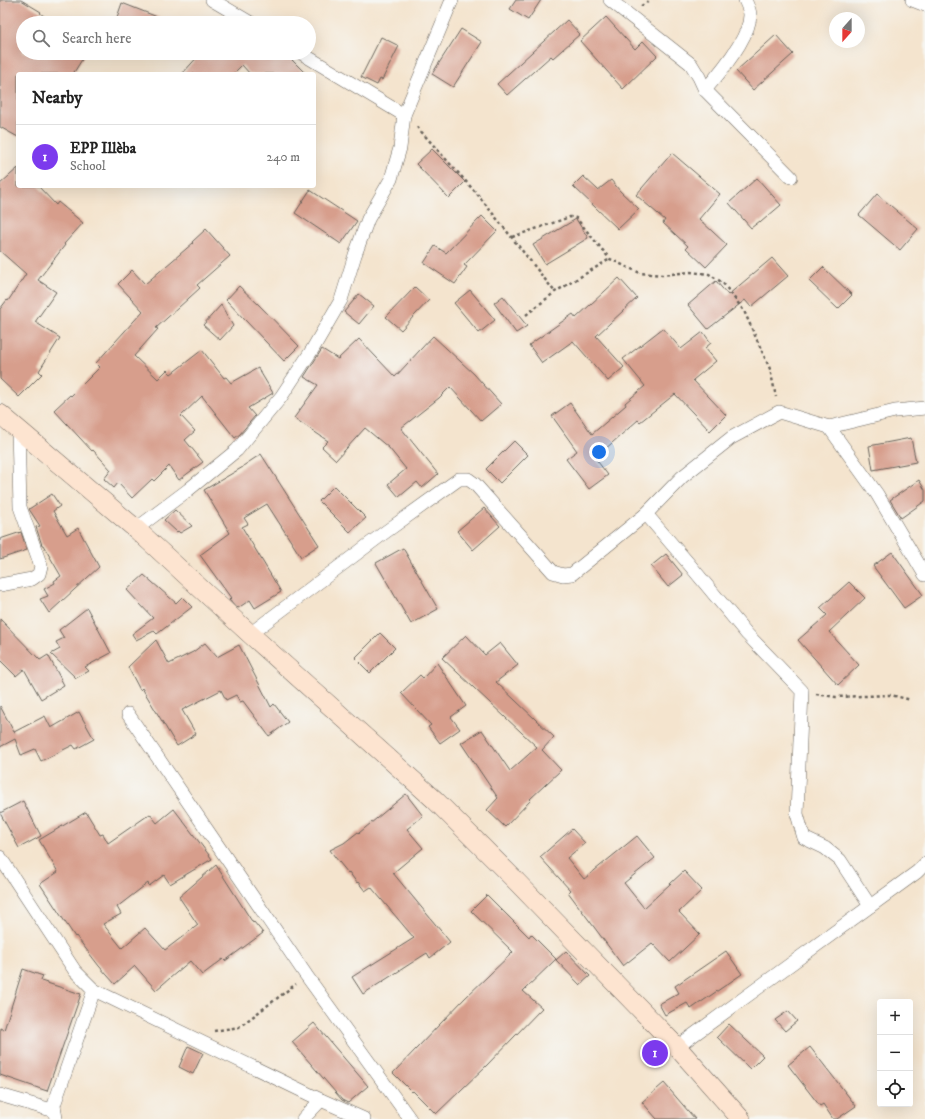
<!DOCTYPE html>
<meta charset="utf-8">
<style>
body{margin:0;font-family:"IM FELL DW Pica",serif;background:#f2f2f2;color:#222}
.controls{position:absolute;right:12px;bottom:12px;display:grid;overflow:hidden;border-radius:4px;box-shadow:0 4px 16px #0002}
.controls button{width:36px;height:36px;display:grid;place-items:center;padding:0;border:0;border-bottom:1px solid #e0e0e0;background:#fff;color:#222;font:20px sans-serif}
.compass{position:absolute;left:829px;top:12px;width:36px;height:36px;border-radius:50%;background:#fff;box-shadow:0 4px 16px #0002;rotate:201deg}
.you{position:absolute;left:599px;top:452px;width:14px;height:14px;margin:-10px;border:3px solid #fff;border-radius:50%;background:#1a73e8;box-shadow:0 0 0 6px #1a73e833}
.badge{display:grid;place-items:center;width:26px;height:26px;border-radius:50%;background:#7c3aed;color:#fff;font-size:13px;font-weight:700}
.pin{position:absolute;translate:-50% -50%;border:2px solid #fff;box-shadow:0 1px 4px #0006}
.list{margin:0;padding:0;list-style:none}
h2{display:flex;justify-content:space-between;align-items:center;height:52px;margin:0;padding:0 16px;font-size:17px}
h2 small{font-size:13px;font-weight:400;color:#767676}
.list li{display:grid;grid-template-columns:26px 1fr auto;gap:12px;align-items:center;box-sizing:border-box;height:64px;padding:0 16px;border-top:1px solid #e0e0e0}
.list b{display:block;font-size:15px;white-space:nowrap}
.list p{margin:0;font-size:13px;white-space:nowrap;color:#767676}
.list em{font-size:13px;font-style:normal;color:#767676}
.icon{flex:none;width:22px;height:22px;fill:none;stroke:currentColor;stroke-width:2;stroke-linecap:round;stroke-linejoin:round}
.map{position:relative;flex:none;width:925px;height:1119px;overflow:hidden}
.search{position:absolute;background:#fff;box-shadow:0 4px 16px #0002;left:16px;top:16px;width:300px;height:44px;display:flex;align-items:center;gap:10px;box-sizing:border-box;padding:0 14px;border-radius:22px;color:#767676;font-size:15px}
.panel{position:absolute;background:#fff;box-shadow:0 4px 16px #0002;left:16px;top:72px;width:300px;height:116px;border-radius:4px}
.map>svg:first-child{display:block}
</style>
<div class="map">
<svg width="925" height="1119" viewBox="0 0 925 1119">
<rect width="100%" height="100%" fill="#f6f6f2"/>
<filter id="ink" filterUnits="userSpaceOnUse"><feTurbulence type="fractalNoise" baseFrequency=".025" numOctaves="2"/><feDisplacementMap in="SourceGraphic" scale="8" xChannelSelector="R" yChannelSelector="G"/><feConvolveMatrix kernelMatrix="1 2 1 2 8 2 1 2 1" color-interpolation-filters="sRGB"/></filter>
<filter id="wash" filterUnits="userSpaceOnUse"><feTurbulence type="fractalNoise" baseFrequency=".012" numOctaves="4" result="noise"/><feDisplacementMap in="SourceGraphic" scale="16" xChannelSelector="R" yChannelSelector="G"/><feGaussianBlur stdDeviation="0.9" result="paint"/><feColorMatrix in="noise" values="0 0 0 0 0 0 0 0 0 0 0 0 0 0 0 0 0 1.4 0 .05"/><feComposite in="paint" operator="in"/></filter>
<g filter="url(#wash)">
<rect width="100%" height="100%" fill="#f4e4ce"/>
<g id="blocks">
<g fill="#d79e8c">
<path d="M0,0h21l20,12 -1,1 13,10h-30v30h63l-13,21h-55v63l-18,-10z"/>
<path d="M516,0h25l-13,20 -18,-11z"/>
<path d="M122,3l48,19v1h-55z"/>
<path d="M606,17l29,32 8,-8 14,15 -34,33 -43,-48z"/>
<path d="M567,20l13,14 -27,24 -2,-2 -44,39 -10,-11z"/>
<path d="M461,29l21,13 -29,45 -21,-13z"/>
<path d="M776,35l17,19 -40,36 -17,-19z"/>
<path d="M381,37l18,9 -17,34 -2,-1 -3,6 -16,-8z"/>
<path d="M201,53h84l21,21h-56l-8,-9 -9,9h-51z"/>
<path d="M432,149l33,33 -16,16 -33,-34z"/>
<path d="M672,153l48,41 -21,25 28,26 -21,22 -20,-19 2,-2 -25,-23 2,-3 -29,-25z"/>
<path d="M18,168v18h20l18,19 2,-3 25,21 -19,21 1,1 -27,35 18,12 -21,30 25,16 -21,33 3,3 -23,23 -19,-18v-70l7,-9 1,1 18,-27 -26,-23v-67z"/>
<path d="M583,176l15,14 13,-10 9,11 19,18 -21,20 -45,-43z"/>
<path d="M757,178l24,27 -20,17 -1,-1 -9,7 -22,-25z"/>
<path d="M310,190l47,31 -16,23 -46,-31z"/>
<path d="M877,194l41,35 -18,21 -41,-35z"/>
<path d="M482,216l15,15 -33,34 3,2 -12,17 -31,-21 11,-17 11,7z"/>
<path d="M576,219l12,19 -43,26 -12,-19z"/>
<path d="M206,229l24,27 -33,29 3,3 -44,40 2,1 -24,27 24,23 9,-9 4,4 31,-24 22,28 2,-1 5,6 27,-15 15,25 -25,15 7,8 -15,18 -5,4 -33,-42 -21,20 14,15 -10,9 18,22 -24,18 -10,-14 -15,15 -2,-2 -20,19 -14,-15 -4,5 -10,-9 7,-9 -18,-20 -1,1 -38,-41 16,-15 1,1 29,-29 -4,-4 47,-52 -25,-27 14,-14 13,14 48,-41 -1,-1z"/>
<path d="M772,258l16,18 -37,31 -6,-7 -37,29 -20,-24 28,-24 12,14z"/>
<path d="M823,267l29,28 -14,14 -29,-28z"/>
<path d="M619,278l18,20 -41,38 28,31 -16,14 -35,-40 -31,22 -13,-18 44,-31 3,4z"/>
<path d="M239,286l20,19 40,41 -15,15 -58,-61z"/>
<path d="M415,287l14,13 -28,30 -15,-13z"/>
<path d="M470,290l25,30 -16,13 -25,-30z"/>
<path d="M359,294l15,12 -15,18 -15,-12z"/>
<path d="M503,296l24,30 -11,7 -22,-30z"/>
<path d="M221,305l12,21 -13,14 -17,-15z"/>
<path d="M663,328l18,21 22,-17 8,11 -6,5 11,13 -23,19 33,35 -16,16 -35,-37 -35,28 -2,-2 -43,38 13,17 -19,14 -23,-30 11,-8 -25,-35 18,-13 22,31 34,-29 -1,-2 20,-17 -22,-27z"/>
<path d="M433,336l41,38 27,30 -20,17 -31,-34 -11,11 -38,30 37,46 -16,14 -5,-6 -18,15 -11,-13 18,-15 -17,-21 -24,-20 -29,32 -14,-13 6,-6 -34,-23 24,-33 -14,-8 18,-28 16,10 21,-20 36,38z"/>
<path d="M911,438l5,24 -43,8 -4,-24z"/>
<path d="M514,441l14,14 -28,28 -14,-14z"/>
<path d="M261,454l58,91 -18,12 -34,-53 -23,14 4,6 -6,3 39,65 -26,16 -5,-8 -12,8 -9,-8 2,-2 -31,-43 30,-22 -26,-43 39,-23v-1z"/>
<path d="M919,480l6,10v11l-24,17 -11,-18z"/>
<path d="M334,486l32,32 -16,14 -31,-31z"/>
<path d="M52,494l8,12 -7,5 14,24 11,-7 21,39 -50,46 -9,-14 8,-3 -4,-7 11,-6 -1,-2 7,-5 -18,-31h-1l-6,-18 4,-1 -11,-17z"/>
<path d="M484,508l16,18 -27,24 -16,-19z"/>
<path d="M175,510l17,16 -12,7 -2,-2 -1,1 -13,-12z"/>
<path d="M21,532l6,18 -27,9v-20z"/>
<path d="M403,548l35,61 -27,15 -35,-61z"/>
<path d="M892,552l31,43 -19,13 -31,-42z"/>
<path d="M666,554l17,21 -15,12 -17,-21z"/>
<path d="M144,575l32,28 6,-6 10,10 -35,27 -3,-3 -18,9 -4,-6 21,-16 -26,-28z"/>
<path d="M849,582l16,16 -36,34 30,33 -21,20 -40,-45 29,-25 -7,-7z"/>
<path d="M87,608l24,45 -26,14 4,4 -13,7 -25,-24 9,-5 -4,-7 8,-4 -5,-8z"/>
<path d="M0,619l40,41 8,-5 16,30 -23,14 -17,-30 -8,7 -16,-16z"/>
<path d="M380,633l15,15 -25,25 -15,-15z"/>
<path d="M466,635l19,20 15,-12 18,22 -22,17 58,55 -12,13 19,20 -31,29 1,1 -26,27 -18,-17 11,-12 -37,-55 21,-13 28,41 27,-24 -95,-89z"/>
<path d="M156,640l13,24 24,-12 12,-9 12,14 22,-12 32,62 3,-3 14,18 -19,14 -26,-35 -3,1 -4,-7 -10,5 -5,-10 -39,20 14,24 -19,12 -35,-58 -2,2 -12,-23z"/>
<path d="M437,663l29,43 -15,11 9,12 -20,14 -12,-16 3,-2 -30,-32 19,-18 3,3z"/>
<path d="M0,706l14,26 31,-16 6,12 28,-16 15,27 -18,10 -3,-4 -32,16 -6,-12 -14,6 -6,-16 -15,8z"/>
<path d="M406,794l17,22 -16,13 16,19 -30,25 57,69 -20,16 -3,-5 -64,41 -11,-17 62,-39 -43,-51 -6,4 -7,-9 -1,1 -8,-11 -1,1 -13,-16 -5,-7 14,-7 14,-11 1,1z"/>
<path d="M23,801l18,35 -22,12 -19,-35z"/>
<path d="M174,809l38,50 -42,25 -6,-9 -15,11 -1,-3 -31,24 4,7 -18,10 19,24 23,-20 20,22 33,-25 -19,-28 37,-32 37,58 1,-1 9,11 -38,28 -2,-2 -21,16 -12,-14 -34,29 -21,-24 -20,18 -16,-18 -23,-30 -1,1 -35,-53 18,-12 -19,-32 47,-28 14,23 3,-1 5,9 42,-29 7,9z"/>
<path d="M572,829l13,14 -18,15 17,21 53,-43 18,22 -31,25 20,25 40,-37 18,19 -23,22 21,22 -30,28 -18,-19 -29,23 -55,-74 2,-2 -30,-33z"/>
<path d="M487,895l42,42 2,-3 25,25 -33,32 19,17 -55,57 -51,49 -23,-23 -1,1 -19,-19 72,-75 48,-46 -42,-41z"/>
<path d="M566,951l24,25 -10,9 -24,-25z"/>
<path d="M726,951l16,23 -51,35 -4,-6 -22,12 -6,-11 20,-11 -4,-7z"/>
<path d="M23,969l20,7 -2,5 40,13 -34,97 -47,-16v-47l4,2z"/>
<path d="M788,1011l9,10 -12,10 -10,-11z"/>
<path d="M314,1023l54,63 -20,17 -6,-3 -50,-58z"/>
<path d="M729,1024l34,32 -13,13 -33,-32z"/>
<path d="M188,1046l15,7 -10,21 -14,-7z"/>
<path d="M810,1047l46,59 -19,13h-4l-10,-15 -3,2 -32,-41z"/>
<path d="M664,1083l31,36h-38l-15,-17z"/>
</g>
</g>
</g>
<g filter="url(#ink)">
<use href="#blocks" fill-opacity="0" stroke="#68625a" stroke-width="1"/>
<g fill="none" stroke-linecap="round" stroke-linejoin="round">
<defs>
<g id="street">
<path d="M212,0l39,23"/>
<path d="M610,0l81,64 8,13 6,13"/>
<path d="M745,0c2,5 5,10 5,15 0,22 -31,59 -45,75l86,87"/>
<path d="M912,0l13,5"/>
<path d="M301,53l103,62"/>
<path d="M829,427l48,67 48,81"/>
<path d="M646,514l43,50 58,70 55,57 -5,123 7,24 21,10 15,12 30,46"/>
<path d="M136,529l52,-39 49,-40 44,-53 31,-47 29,-50 14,-45 13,-36 23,-40 9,-31 4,-33 48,-115"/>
<path d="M0,585l32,-6 7,-5 2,-8 -21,-59 -2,-78"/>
<path d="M250,634l134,-101 75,-54h9l7,5 78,88 10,3 9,-1 74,-60 36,-37 49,-39 48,-26 50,15 66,-16 30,-3"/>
<path d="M128,714l178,261 104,144"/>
<path d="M0,857l75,114 19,19 227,110 43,19"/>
<path d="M677,1047l240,-175 8,-8"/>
<path d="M0,1095l48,14"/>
<path d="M56,1119l-2,-14 40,-115"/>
<path d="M303,1119l18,-19"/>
</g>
<path id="secondary" d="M0,414l136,115 114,105 185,166 79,79 163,168 64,72"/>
</defs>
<use href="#street" stroke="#68625a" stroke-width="14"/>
<use href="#secondary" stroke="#68625a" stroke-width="20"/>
<g stroke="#68625a" stroke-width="2.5" stroke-dasharray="3 3" stroke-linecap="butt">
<path d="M641,6l10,-6"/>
<path d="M417,127l61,68 77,97"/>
<path d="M512,237l58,-20 6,1 34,41 30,14 22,2 28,-3 19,2 14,9 21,28 26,58 6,28"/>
<path d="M526,315l29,-23 55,-33"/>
<path d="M816,694l20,3 55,-2 20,5"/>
<path d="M214,1031l25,-4 57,-43"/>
</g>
<use href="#street" stroke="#fff" stroke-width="13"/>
<use href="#secondary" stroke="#fde4d0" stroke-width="19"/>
</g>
</g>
</svg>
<div class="controls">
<button>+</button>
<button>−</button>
<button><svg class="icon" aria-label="locate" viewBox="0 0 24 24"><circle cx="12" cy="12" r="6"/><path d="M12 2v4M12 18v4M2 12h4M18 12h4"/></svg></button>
</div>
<svg class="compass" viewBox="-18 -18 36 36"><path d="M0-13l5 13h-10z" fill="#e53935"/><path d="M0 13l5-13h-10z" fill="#767676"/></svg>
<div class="you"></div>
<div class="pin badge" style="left:655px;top:1053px">1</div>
<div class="search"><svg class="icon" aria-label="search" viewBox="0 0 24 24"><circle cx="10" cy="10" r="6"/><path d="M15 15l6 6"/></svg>Search here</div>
<section class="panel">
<h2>Nearby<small></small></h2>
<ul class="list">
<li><span class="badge">1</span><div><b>EPP Illèba</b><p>School</p></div><em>240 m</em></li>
</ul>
</section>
</div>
